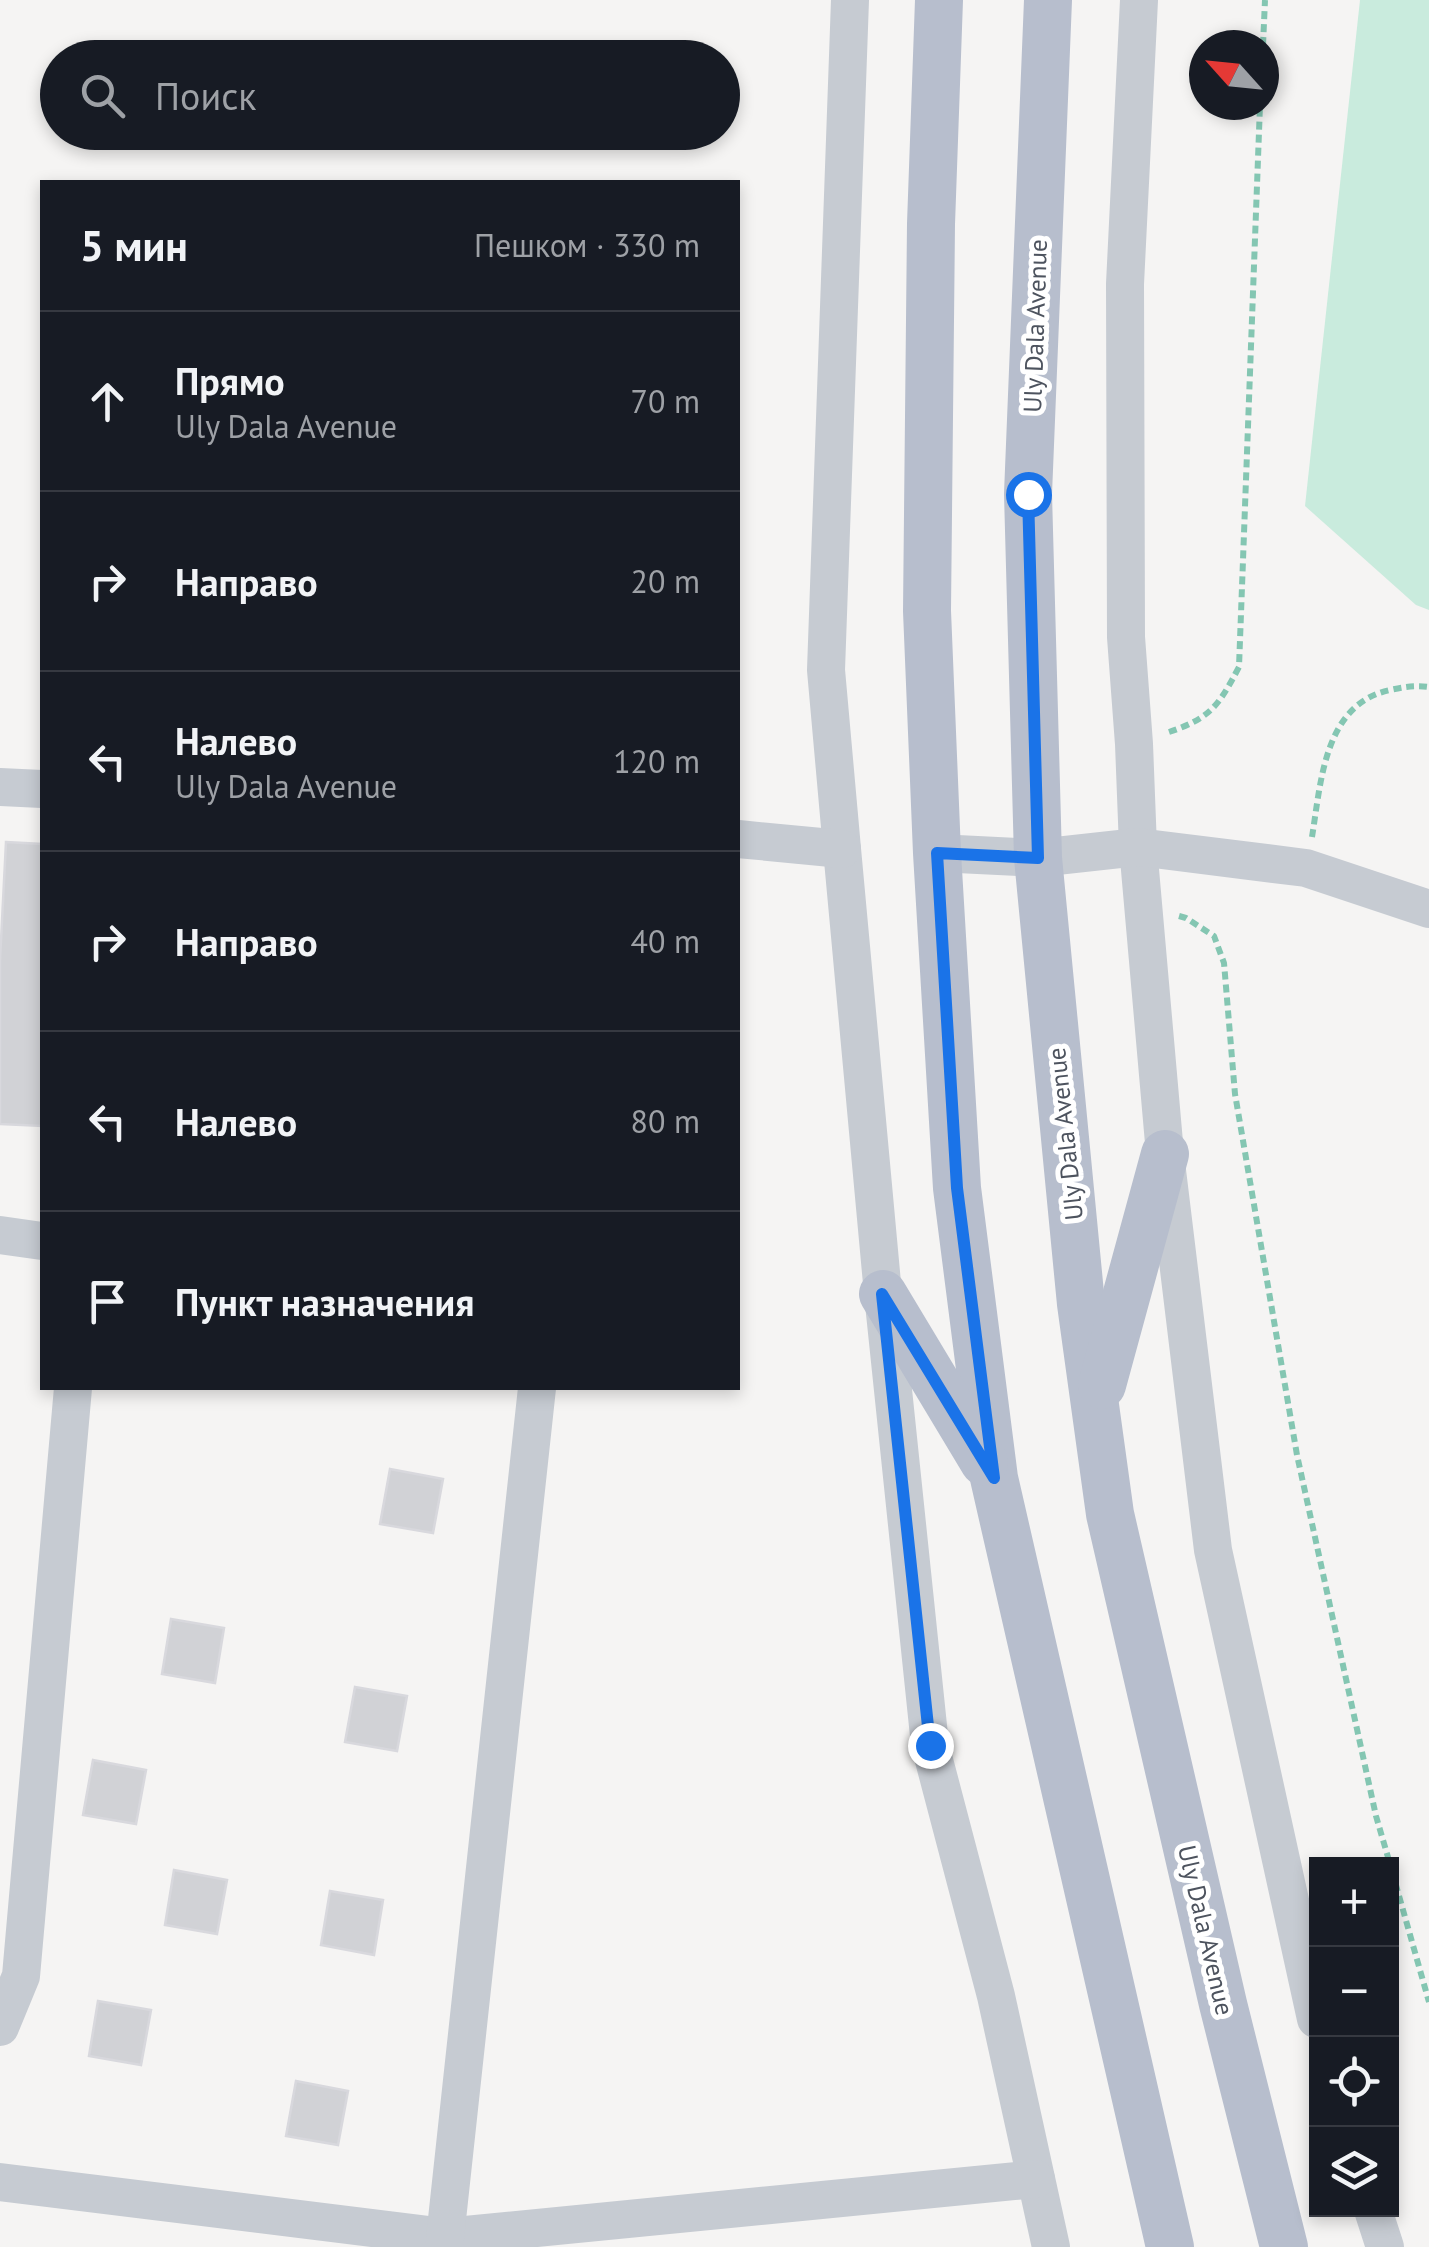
<!DOCTYPE html>
<html lang="ru">
<meta charset="utf-8">
<style>
body{margin:0;font-family:"PT Sans",sans-serif;background:#242831;color:#f1f3f6}
.controls{position:absolute;right:30px;bottom:30px;display:grid;overflow:hidden;border-radius:0px;box-shadow:0 5px 15px #0003}
.controls button{width:90px;height:90px;display:grid;place-items:center;padding:0;border:0;border-bottom:2px solid #363941;background:#171b24;color:#f1f3f6;font:50px sans-serif}
.compass{position:absolute;left:1189px;top:30px;width:90px;height:90px;border-radius:50%;background:#171b24;box-shadow:0 5px 15px #0003;rotate:297deg}
.stop{position:absolute;width:30px;height:30px;margin:-22px;border:8px solid #1a73e8;border-radius:50%;background:#fff}
.stop.end{background:#1a73e8;border-color:#fff;box-shadow:0 2px 10px #0008}
.list{margin:0;padding:0;list-style:none}
h2{display:flex;justify-content:space-between;align-items:center;height:130px;margin:0;padding:0 40px;font-size:42px}
h2 small{font-size:32px;font-weight:400;color:#9ea1a6}
.list li{display:grid;grid-template-columns:65px 1fr auto;gap:30px;align-items:center;box-sizing:border-box;height:180px;padding:0 40px;border-top:2px solid #363941}
.list b{display:block;font-size:38px;white-space:nowrap}
.list p{margin:0;font-size:32px;white-space:nowrap;color:#9ea1a6}
.list em{font-size:32px;font-style:normal;color:#9ea1a6}
.icon{flex:none;width:55px;height:55px;fill:none;stroke:currentColor;stroke-width:2;stroke-linecap:round;stroke-linejoin:round}
.map{position:relative;flex:none;width:1429px;height:2247px;overflow:hidden}
.search{position:absolute;background:#171b24;box-shadow:0 5px 15px #0003;left:40px;top:40px;width:700px;height:110px;display:flex;align-items:center;gap:25px;box-sizing:border-box;padding:0 35px;border-radius:55px;color:#9ea1a6;font-size:38px}
.panel{position:absolute;background:#171b24;box-shadow:0 5px 15px #0003;left:40px;top:180px;width:700px;height:1210px;border-radius:0px}
.map>svg:first-child{display:block}
</style>
<div class="map">
<svg width="1429" height="2247" viewBox="0 0 1429 2247">
<rect width="100%" height="100%" fill="#f5f4f3"/>
<path fill="#c9ebdd" d="M1360,0h69v610l-13,-5 -111,-99z"/>
<g fill="#d1d2d6" stroke="#d8d8dd" stroke-width="2.5">
<path d="M6,842l36,2v282l-42,-2v-164z"/>
<path d="M390,1469l53,10 -10,54 -53,-9z"/>
<path d="M171,1619l53,9 -9,55 -53,-9z"/>
<path d="M355,1687l52,9 -10,55 -52,-9z"/>
<path d="M93,1760l53,10 -10,54 -53,-9z"/>
<path d="M174,1870l53,10 -10,54 -52,-9z"/>
<path d="M330,1891l53,9 -9,55 -53,-10z"/>
<path d="M98,2001l53,9 -10,55 -52,-9z"/>
<path d="M296,2081l52,10 -10,54 -52,-9z"/>
</g>
<g fill="none" stroke-linecap="round" stroke-linejoin="round">
<g stroke="#84c6b2" stroke-width="6" stroke-dasharray="8 5" stroke-linecap="butt">
<path d="M1263,45l2,-45"/>
<path d="M1169,732c42,-14 50,-27 70,-65l21,-562"/>
<path d="M1312,837c9,-55 12,-133 78,-147 14,-3 25,-5 39,-3"/>
<path d="M1179,916l7,2 28,18 10,27 11,131 62,361 79,361 14,48"/>
<path d="M1392,1871l37,131"/>
</g>
<g stroke="#c6cbd2" stroke-width="38">
<path d="M850,0l-24,670 16,179 41,445 47,451 66,251 55,251"/>
<path d="M1139,0l-14,284 1,353 8,107 4,103 27,307 48,396 103,469"/>
<path d="M0,787l42,2"/>
<path d="M738,839l104,10"/>
<path d="M937,853l101,5 100,-11 168,21 123,41"/>
<path d="M0,1235l42,6"/>
<path d="M0,2027l21,-51 52,-588"/>
<path d="M0,2182l445,55 591,-58"/>
<path d="M1373,2210l12,37"/>
<path d="M444,2247l93,-859"/>
</g>
<g stroke="#b7becd" stroke-width="48">
<path d="M939,0l-8,224 -4,387 10,242 20,335 37,290 176,769"/>
<path d="M1048,0l-20,494 10,364 43,446 29,210 113,490 61,243"/>
<path d="M883,1294l101,168"/>
<path d="M1102,1385l63,-231"/>
</g>
</g>
<g fill="none" stroke-linecap="round" stroke-linejoin="round">
<path stroke="#1a73e8" stroke-width="12" d="M930,1745l-48,-451 112,184 -37,-290 -20,-335 101,5 -10,-364"/>
</g>
<g text-anchor="middle" dominant-baseline="central" stroke-width="10" stroke-linejoin="round" paint-order="stroke">
<g font-size="25" fill="#4d535e" stroke="#fff">
<text transform="translate(1035 326) rotate(-88)">Uly Dala Avenue</text>
<text transform="translate(1065 1134) rotate(-96)">Uly Dala Avenue</text>
<text transform="translate(1206 1930) rotate(77)">Uly Dala Avenue</text>
</g>
</g>
</svg>
<div class="controls">
<button>+</button>
<button>−</button>
<button><svg class="icon" aria-label="locate" viewBox="0 0 24 24"><circle cx="12" cy="12" r="6"/><path d="M12 2v4M12 18v4M2 12h4M18 12h4"/></svg></button>
<button><svg class="icon" aria-label="layers" viewBox="0 0 24 24"><path d="M12 4l9 5-9 5-9-5zM3 14l9 5 9-5"/></svg></button>
</div>
<svg class="compass" viewBox="-18 -18 36 36"><path d="M0-13l5 13h-10z" fill="#e53935"/><path d="M0 13l5-13h-10z" fill="#9ea1a6"/></svg>
<div class="stop" style="left:1028px;top:494px"></div>
<div class="stop end" style="left:930px;top:1745px"></div>
<div class="search"><svg class="icon" aria-label="search" viewBox="0 0 24 24"><circle cx="10" cy="10" r="6"/><path d="M15 15l6 6"/></svg>Поиск</div>
<section class="panel">
<h2>5 мин<small>Пешком · 330 m</small></h2>
<ul class="list">
<li><svg class="icon" aria-label="ahead" viewBox="0 0 24 24"><path d="M12 20V5M6 11l6-6 6 6"/></svg><div><b>Прямо</b><p>Uly Dala Avenue</p></div><em>70 m</em></li>
<li><svg class="icon" aria-label="right" viewBox="0 0 24 24"><path d="M7 20v-9h11M14 6l5 5-5 5"/></svg><div><b>Направо</b></div><em>20 m</em></li>
<li><svg class="icon" aria-label="left" viewBox="0 0 24 24"><path d="M17 20v-9H6M10 6l-5 5 5 5"/></svg><div><b>Налево</b><p>Uly Dala Avenue</p></div><em>120 m</em></li>
<li><svg class="icon" aria-label="right" viewBox="0 0 24 24"><path d="M7 20v-9h11M14 6l5 5-5 5"/></svg><div><b>Направо</b></div><em>40 m</em></li>
<li><svg class="icon" aria-label="left" viewBox="0 0 24 24"><path d="M17 20v-9H6M10 6l-5 5 5 5"/></svg><div><b>Налево</b></div><em>80 m</em></li>
<li><svg class="icon" aria-label="arrive" viewBox="0 0 24 24"><path d="M6 21V4h12l-3 4 3 4H6"/></svg><div><b>Пункт назначения</b></div></li>
</ul>
</section>
</div>
